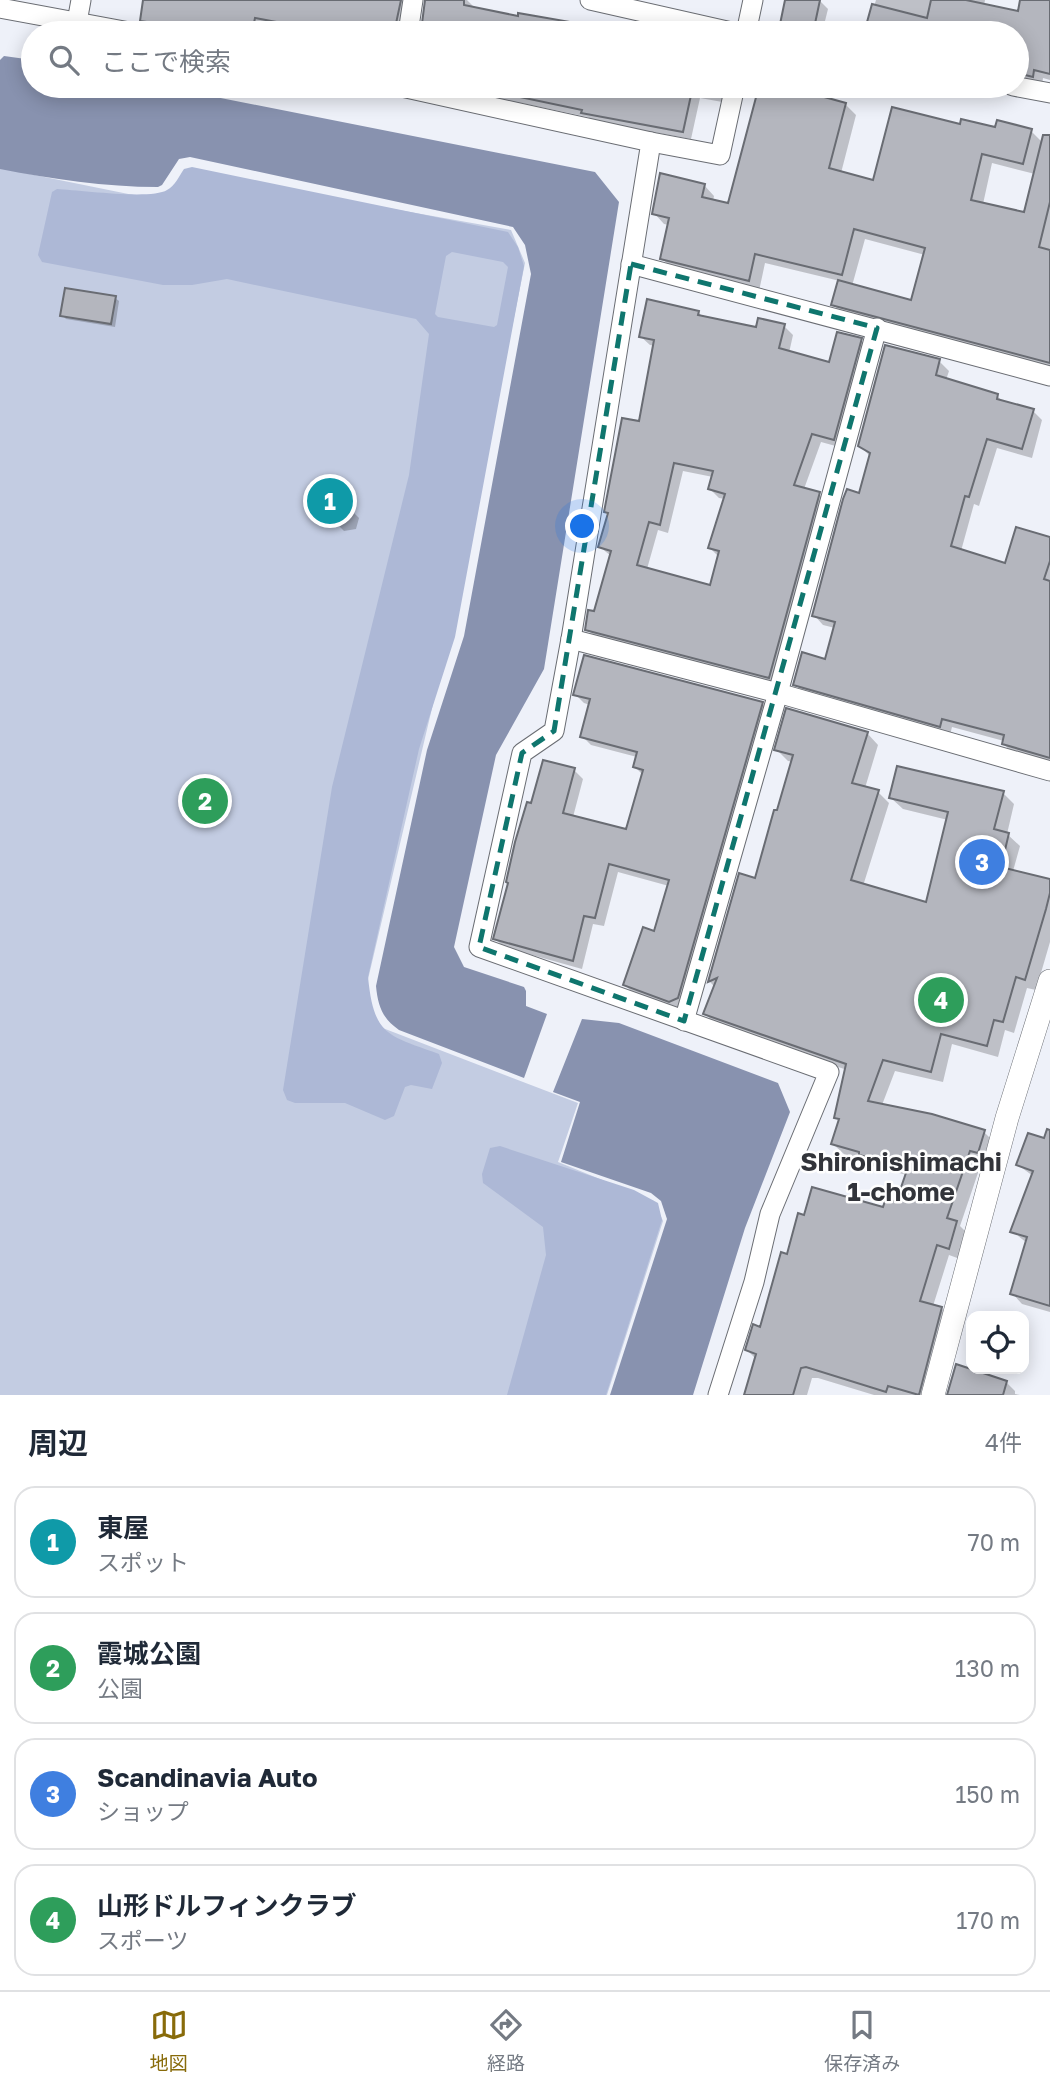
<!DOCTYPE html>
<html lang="ja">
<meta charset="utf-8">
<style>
body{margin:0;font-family:"Golos Text","Noto Sans JP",sans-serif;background:#f6f6f7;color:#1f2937}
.controls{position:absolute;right:21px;bottom:21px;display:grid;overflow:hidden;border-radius:14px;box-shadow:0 4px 18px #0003}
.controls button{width:63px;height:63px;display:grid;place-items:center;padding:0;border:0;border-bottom:2px solid #e0e1e3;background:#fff;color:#1f2937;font:35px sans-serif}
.you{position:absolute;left:583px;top:527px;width:24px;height:24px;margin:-18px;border:5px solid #fff;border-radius:50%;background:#1a73e8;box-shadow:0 0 0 10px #1a73e833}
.badge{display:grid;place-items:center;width:46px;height:46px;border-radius:50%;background:#886b0a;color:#fff;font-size:23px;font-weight:700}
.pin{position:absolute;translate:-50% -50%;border:4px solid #fff;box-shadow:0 2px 7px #0006}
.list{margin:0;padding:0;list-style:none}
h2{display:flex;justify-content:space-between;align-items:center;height:91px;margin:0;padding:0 28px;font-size:30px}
h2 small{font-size:23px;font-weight:400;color:#747a83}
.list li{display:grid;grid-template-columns:46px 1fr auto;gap:21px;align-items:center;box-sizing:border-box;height:112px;margin:0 14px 14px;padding:0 14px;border:2px solid #e0e1e3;border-radius:21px}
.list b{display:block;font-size:26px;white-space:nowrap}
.list p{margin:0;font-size:23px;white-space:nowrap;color:#747a83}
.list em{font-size:23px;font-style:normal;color:#747a83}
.icon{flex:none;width:38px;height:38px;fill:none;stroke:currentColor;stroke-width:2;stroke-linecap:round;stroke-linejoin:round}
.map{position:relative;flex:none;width:1050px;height:1395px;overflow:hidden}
.search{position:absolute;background:#fff;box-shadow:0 4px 18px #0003;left:21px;right:21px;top:21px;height:77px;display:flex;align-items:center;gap:18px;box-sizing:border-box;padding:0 24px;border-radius:38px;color:#747a83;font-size:26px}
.sheet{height:595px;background:#fff}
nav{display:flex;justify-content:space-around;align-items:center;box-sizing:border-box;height:98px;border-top:2px solid #e0e1e3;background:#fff;font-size:19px;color:#747a83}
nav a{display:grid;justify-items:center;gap:4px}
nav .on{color:#886b0a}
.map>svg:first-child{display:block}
</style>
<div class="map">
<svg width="1050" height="1395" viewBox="0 0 1050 1395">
<rect width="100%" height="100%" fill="#eef1f9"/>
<path fill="#c3cce2" d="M0,168l158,32 50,-24 303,54 14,33 -70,348 -90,381 15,35 198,76 -20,59 96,39 9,20 -56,174h-607z"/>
<g fill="#adb8d6" fill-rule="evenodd">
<path d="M192,167l316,65 10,15 6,19 -69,371 -36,112 -51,228c6,59 19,58 71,77l3,9 -10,26 -21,-4 -6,2 -11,29 -9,4 -40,-17h-50l-8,-3 -4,-10 49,-303 77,-312 20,-141 -13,-15 -189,-40 -35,6h-29l-121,-23 -4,-7 14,-63 5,-3c22,1 94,11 110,1 8,-4 12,-14 17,-21zM452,252l51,10 5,5 -11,58 -3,2 -56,-10 -3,-3 11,-58z"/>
<path d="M500,1146l134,44 24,13 4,17 -56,175h-99l39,-140 -3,-28 -60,-44 -1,-9 8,-26z"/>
</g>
<g fill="#8892af">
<path d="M4,56l29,4v26h127l435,86 24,30 -75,467 -48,86 -42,192 10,20 60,20 2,4v15l21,8 -23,64 -125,-48c-17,-12 -21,-24 -23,-44l51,-236 37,-114 67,-362 -6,-29 -12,-18 -323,-70 -11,2 -17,26 -4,2c-53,0 -106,-8 -158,-18v-109z"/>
<path d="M582,1019l37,4 159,60 12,29 -45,116 -52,167h-83l57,-176 -6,-18 -10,-8 -90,-31 19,-60 -27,-10z"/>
</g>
<g fill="#0003" fill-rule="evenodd">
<path d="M145,0h257l7,7 -5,26h-100l-41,-8 -1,8h-81l-31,-5 -8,-8z"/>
<path d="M433,0h34l6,6 -1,3 100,24h-146l-3,-3z"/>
<path d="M787,0h32l9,9 -6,24h-36l-5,-5z"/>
<path d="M876,0h109l-1,6 36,7 1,-13h29v80l-7,-2 -1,7 -25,-6v-46h-151z"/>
<path d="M478,86h255l-5,17 -28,-5 -9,41 -99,-18 -4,-4 -67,-14 -1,3 -34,-7 -9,-9z"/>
<path d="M761,86h49l2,3 -1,6 34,9 11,11 -15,58 33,9 87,-55 70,4 10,10 -4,20 13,3v207l-207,-56 -10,-11 7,-23 -75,-18 -6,28 -87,-22 -10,-11 7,-33 -5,-1 -10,-11 50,-28 10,11 -1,5 17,4zM992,163l43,11 -9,40 -43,-10zM865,239l60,16 -13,47 -60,-16z"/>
<path d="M115,298l4,3 -4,26 -49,-8 -4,-4z"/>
<path d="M698,312l6,6 53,11 27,-3 9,9 -4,18 41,11 31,-24 9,9 -27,99 -22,-6 -17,47 15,5 9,9 -50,183 -182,-48 -9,-9 8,-16 16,-57 -11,-9 9,-33 -3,-3 34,-88 15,-77 -5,-1 -10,-9zM683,471l30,6 -3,12 9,9 6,1 -15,49 9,9 -7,31 -65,-19 11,-39 10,3z"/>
<path d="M939,361l10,10 -3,9 51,16 7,7 29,8 9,9 -10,38 -35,-10 -18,58 -5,-2 -13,47 46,14 43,-27v226l-37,-10 -9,-10v-3l-52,-14 -2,8 -145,-41 -10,-10 31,-23 9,-33 -12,-3 -9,-10 46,-120 10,-39 -10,-10z"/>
<path d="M332,491l27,27 -3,11 -12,2 -17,-17z"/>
<path d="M575,694l187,9 9,9 -92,298 -45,-16 -9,-9 30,-52 14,-47 -51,-14 -14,54 -11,-2 -11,45 -78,-22 -9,-8 37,-134 42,-35 9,9 -10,38 54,14 16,-56 -8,-8 2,-10 -46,-12 -9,-9 8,-31 -6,-2z"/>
<path d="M867,733l11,12 -13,43 13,4 11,11 -26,83 64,18 21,-84 -45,-11 -12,-11 112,-5 11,11 -7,30 13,12 -7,25 37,9v62l-14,48 -9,-2 -13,45 -9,-3 -7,27 -46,-13 -9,38 -48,-11 -13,34 102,27 11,11 -6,20 -7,-2 -22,65 8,8 -8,25 -11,-4 -16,51 8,2 12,12 -20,75h-59l-56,-17h-6l-5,17h-61l10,-36 -9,-9 15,-21 26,-73 17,-39 79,-8 13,-5 10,-29 -35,-9 -4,-4 -23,-7 -12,-11 7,-22 -4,-4 11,-48 -130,-45 -12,-11 10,-27 -5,-5 30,-107 16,5 37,-118 -5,-1 -12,-12z"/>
<path d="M1050,1142v170l-28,-8 -10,-11 15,-50 -15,-12 21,-55 -15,-11z"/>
<path d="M1006,1382l9,9v3l5,1h-72z"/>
</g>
<g fill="#b4b6be" stroke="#696c73" stroke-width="2" fill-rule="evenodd">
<path d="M143,0h258l-7,33h-69l-27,-4v-3l-43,-8 -3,15h-31l-81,-12z"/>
<path d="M425,0h39v5l54,11v-3l58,10 -1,10h-140l-14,-2z"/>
<path d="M785,0h35l-7,33h-15l-19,-4z"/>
<path d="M931,0h35l52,11 2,-11h30v74l-16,-4 -1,7 -16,-4v-40h-153l8,-29 55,14z"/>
<path d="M507,86h186l-10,46 -102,-19 1,-3 -76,-16z"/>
<path d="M759,86h42l-2,4 47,13 -17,65 44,12 19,-73 68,17 1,-5 34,8 2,-7 35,9 -9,35 -41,-10 -11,46 53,12 19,-77h7v67l-11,45 11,3v113l-219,-58 7,-25 73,20 14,-52 -71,-19 -12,46 -87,-21 -6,27 -89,-22 9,-41 -17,-4 8,-41 45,11 -3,13 26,6z"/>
<path d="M65,288l51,8 -5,28 -51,-8z"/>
<path d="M647,299l52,12 -1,4 58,12 2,-9 27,6 -6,24 50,14 8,-30 25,6 -28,102 -22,-6 -18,51 26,7 -51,186 -184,-48 3,-20 6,1 17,-60 -13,-4 10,-34 -4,-1 18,-94 17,3 15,-81 -15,-3zM674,463l39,8 -5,18 17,5 -17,54 11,3 -9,34 -73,-20 12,-43 11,3z"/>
<path d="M885,345l55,14 -4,16 62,19 -1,5 37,10 -12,40 -35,-10 -18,58 -4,-1 -14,50 54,17 11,-36 34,10v24l-6,18 6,2v177l-48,-14 2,-9 -62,-16 -2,8 -147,-42 9,-33 23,7 10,-37 -23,-6 31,-117 4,-10 12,4 11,-40 -12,-7z"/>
<path d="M333,489l10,10 -4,13 -13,3 -9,-11 3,-12z"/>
<path d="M584,655l179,47 -85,296 -9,4 -46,-17 20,-58 11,4 15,-51 -60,-16 -14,54 -11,-2 -11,45 -80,-22 15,-56 -2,-1 9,-40 12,-40 4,1 12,-43 32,8 -12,45 63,16 17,-59 -10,-3 4,-15 -57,-15 10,-38 -17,-4z"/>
<path d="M786,708l82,24 -16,51 27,7 -28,90 75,22 22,-90 -59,-14 8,-32 107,25 -10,38 15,4 -8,34 49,12v14l-4,16 -21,71 -9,-3 -13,45 -9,-2 -7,26 -46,-12 -10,38 -48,-12 -15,41 64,13 53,16 -7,23 -8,-2 -23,67 10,3 -8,28 -12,-4 -17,56 22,6 -23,88 -31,-9 -2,6 -80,-25 -5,1 -8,27h-49l12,-41 -11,-4 8,-26 7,3 21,-75 6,2 11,-41 6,2 8,-28 71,20 3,-9 10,4 12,-35 -49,-12v-3l-28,-8 8,-25 -5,-1 12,-54 -143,-50 14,-36 -9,4 31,-109 16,5 19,-68h3l16,-55 -19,-5z"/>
<path d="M1047,1129l3,1v176l-40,-12 17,-57 -17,-5 23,-61 -17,-6 12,-32 16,5z"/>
<path d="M956,1364l51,17 -4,14h-56z"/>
</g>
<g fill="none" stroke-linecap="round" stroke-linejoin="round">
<defs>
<g id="minor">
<path d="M590,0l146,33"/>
<path d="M0,8l135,25"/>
<path d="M77,22l4,-22"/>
<path d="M408,33l5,-33"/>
<path d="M746,33l7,-33"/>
<path d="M397,86l254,56 -80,497 -17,92 -32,22 -43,194 350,125 -59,142 -16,68 -36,113"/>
<path d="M1013,86l37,7"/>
<path d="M651,142l69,13 15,-69"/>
<path d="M631,264l419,112"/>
<path d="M571,639l207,54 272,78"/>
<path d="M684,1021l94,-328 99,-365"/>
</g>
<path id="tertiary" d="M933,1395l74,-277 43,-137"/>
</defs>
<use href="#minor" stroke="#6a6d73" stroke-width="21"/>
<use href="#tertiary" stroke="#6a6d73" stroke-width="24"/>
<use href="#minor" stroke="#fff" stroke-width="19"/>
<use href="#tertiary" stroke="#fff" stroke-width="23"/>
</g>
<path fill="none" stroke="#0f766e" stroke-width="5" stroke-dasharray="14 9" stroke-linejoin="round" d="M631,264l246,64 -193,693 -205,-74 43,-194 32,-22z"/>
<g text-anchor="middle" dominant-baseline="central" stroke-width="5" stroke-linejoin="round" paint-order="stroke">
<g font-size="26" font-weight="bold" fill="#32343a" stroke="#fefefe">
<text x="901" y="1161">Shironishimachi<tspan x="901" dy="30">1-chome</tspan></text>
</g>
</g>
</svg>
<div class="controls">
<button><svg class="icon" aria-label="locate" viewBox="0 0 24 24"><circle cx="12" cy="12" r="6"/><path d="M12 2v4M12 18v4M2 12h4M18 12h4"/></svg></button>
</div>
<div class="you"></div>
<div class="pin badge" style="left:330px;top:501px;background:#0f9aa8">1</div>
<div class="pin badge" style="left:205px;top:801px;background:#2e9e5b">2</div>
<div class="pin badge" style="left:982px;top:862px;background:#3f7fe0">3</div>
<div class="pin badge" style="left:941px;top:1000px;background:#2e9e5b">4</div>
<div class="search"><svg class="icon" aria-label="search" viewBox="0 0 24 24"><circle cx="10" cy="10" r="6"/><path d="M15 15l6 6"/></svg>ここで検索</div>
</div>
<section class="sheet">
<h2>周辺<small>4件</small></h2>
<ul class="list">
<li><span class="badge" style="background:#0f9aa8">1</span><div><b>東屋</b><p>スポット</p></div><em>70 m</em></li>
<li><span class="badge" style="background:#2e9e5b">2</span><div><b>霞城公園</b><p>公園</p></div><em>130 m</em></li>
<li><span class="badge" style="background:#3f7fe0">3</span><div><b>Scandinavia Auto</b><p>ショップ</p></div><em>150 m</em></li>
<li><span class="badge" style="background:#2e9e5b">4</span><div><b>山形ドルフィンクラブ</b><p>スポーツ</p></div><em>170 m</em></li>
</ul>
</section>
<nav>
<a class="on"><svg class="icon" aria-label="map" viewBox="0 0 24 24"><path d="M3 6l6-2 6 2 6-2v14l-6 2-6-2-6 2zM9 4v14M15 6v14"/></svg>地図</a>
<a><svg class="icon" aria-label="directions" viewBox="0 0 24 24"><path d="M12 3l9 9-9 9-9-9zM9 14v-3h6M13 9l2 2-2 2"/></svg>経路</a>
<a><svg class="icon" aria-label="saved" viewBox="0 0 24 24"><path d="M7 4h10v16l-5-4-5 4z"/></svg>保存済み</a>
</nav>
